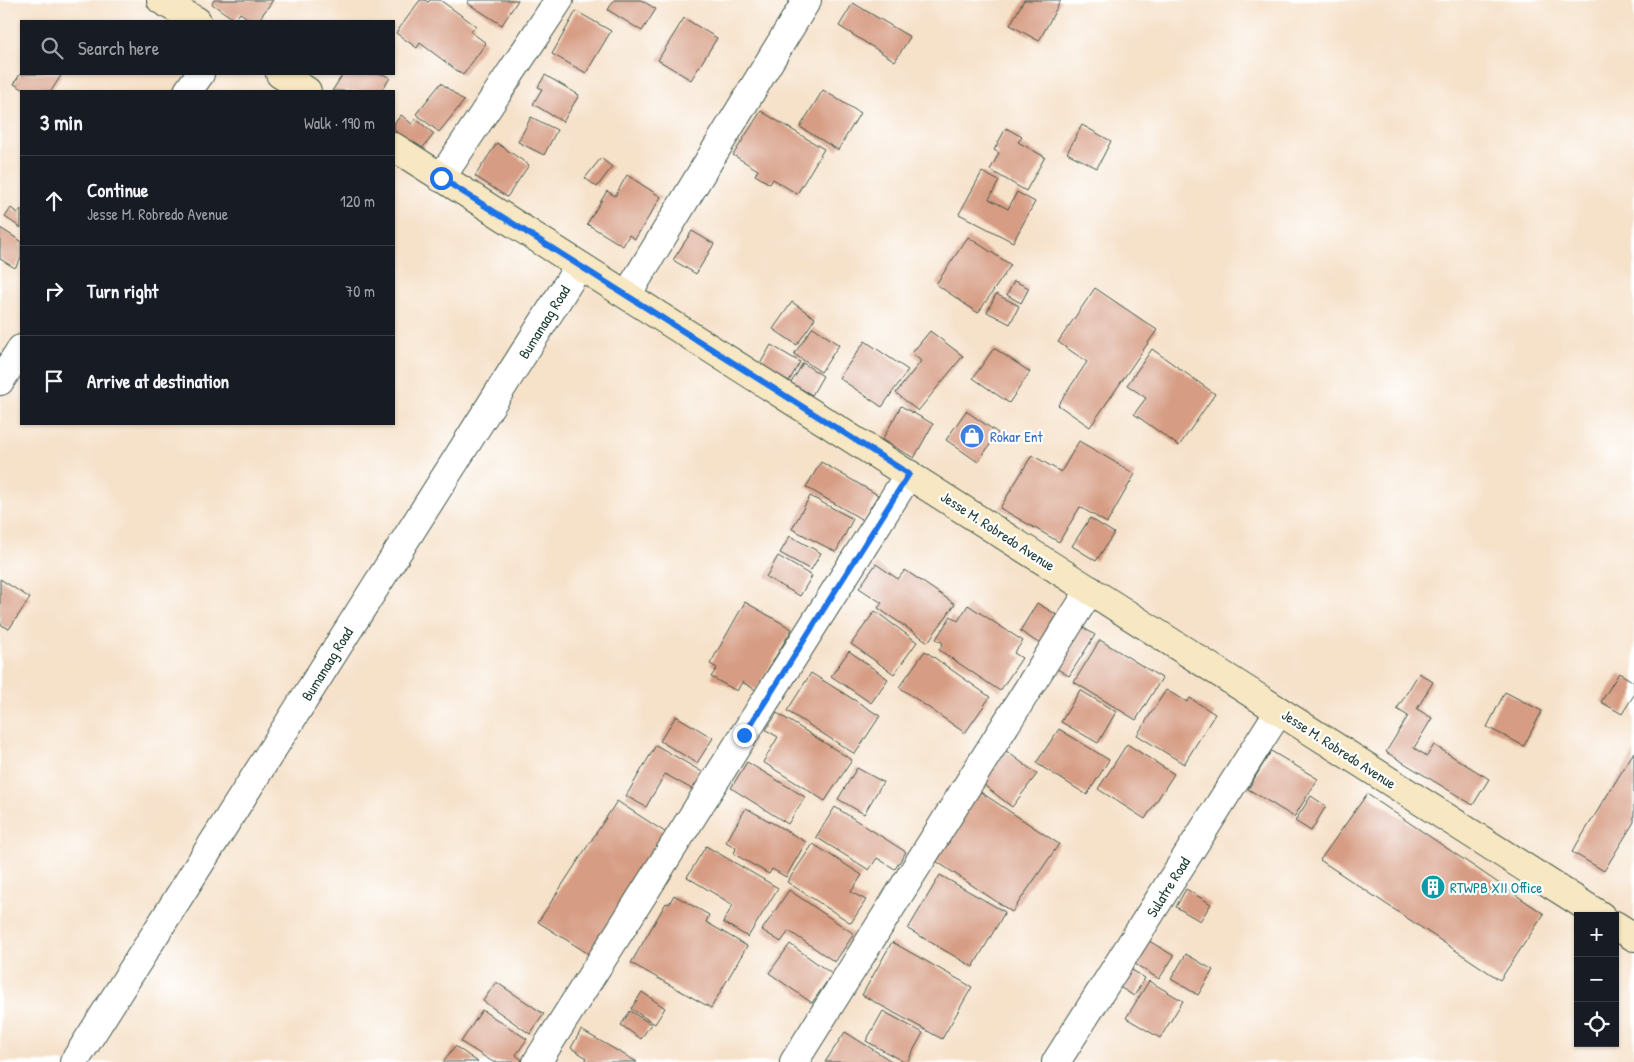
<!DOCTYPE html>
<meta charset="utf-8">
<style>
body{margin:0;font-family:"Patrick Hand",sans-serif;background:#20242c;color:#f1f3f6}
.controls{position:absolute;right:15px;bottom:15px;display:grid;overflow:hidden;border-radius:0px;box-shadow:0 1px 4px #0004}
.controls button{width:45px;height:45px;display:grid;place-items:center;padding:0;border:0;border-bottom:1px solid #363941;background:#171b24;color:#f1f3f6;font:25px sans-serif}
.stop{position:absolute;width:15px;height:15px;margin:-11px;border:4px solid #1a73e8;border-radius:50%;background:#fff}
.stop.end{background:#1a73e8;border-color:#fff;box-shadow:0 1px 5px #0008}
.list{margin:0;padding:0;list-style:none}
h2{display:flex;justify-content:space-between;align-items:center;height:65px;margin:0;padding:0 20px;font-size:21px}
h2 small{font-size:16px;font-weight:400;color:#9ea1a6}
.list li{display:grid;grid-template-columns:32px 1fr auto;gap:15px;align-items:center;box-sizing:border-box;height:90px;padding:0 20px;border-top:1px solid #363941}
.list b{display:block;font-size:19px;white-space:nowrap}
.list p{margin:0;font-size:16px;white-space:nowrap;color:#9ea1a6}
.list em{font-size:16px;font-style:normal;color:#9ea1a6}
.icon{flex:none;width:28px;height:28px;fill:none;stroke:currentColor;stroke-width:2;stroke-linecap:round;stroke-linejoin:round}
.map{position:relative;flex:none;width:1634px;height:1062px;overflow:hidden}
.search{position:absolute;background:#171b24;box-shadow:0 1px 4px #0004;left:20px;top:20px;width:375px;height:55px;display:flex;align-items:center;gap:12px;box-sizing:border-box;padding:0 18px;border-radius:0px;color:#9ea1a6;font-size:19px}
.panel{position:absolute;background:#171b24;box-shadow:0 1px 4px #0004;left:20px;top:90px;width:375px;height:335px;border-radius:0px}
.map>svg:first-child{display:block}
</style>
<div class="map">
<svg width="1634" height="1062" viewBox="0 0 1634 1062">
<rect width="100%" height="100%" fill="#fff"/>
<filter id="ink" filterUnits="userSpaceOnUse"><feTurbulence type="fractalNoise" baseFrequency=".02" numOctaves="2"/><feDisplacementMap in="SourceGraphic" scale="10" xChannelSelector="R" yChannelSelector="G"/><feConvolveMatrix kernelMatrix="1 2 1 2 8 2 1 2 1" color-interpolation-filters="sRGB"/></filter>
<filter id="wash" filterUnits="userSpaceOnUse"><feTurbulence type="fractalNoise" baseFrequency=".0096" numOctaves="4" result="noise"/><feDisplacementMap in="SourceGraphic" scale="20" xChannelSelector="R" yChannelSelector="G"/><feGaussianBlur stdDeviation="1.12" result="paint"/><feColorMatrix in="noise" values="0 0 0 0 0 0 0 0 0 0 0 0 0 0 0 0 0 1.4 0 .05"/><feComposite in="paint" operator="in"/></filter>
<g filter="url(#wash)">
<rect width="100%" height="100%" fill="#f6e1c9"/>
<g id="blocks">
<g fill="#d79d84">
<path d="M214,0h59l-15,21h-6l-12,-8 -5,7 -23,-16z"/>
<path d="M420,0h5l3,2 2,-2h10l36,26 -5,6 15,11 -23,32 -43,-32 -3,5 -21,-15z"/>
<path d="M469,0h49l-16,25 -35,-22z"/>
<path d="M614,0h27l15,9 -14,22 -34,-21z"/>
<path d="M1024,0h37l-22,41 -29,-16z"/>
<path d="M853,3l57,34 -15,24 -56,-35z"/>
<path d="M576,11l35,20 -25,42 -34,-19z"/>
<path d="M684,18l33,20 -26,42 -33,-20z"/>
<path d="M20,74h42l-11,17h-25l-12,-7z"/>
<path d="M343,74h40l7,4 -9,13h-49z"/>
<path d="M545,75l34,20 -16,27 -30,-18 9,-15 -4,-2z"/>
<path d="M441,83l23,18 -25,31 -23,-18z"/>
<path d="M823,90l37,23 -22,37 -38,-23z"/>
<path d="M761,111l63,38 -27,45 -24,-15 -3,5 -15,-9 3,-5 -25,-15z"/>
<path d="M401,115l11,9 4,-5 18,15 -14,17 -26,-21v-6z"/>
<path d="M531,117l26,13 -13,25 -26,-13z"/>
<path d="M1082,125l29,16 -14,27 -30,-15z"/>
<path d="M1006,128l16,9 -4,5 27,15 -19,34 -36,-21 9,-17 -5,-3z"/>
<path d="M497,143l32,22 -22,32 -32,-21z"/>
<path d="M601,158l11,9 -15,20 -12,-9z"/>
<path d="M982,172l17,9 -10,18 19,10 9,-17 18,10 -22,40 -54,-28z"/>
<path d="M627,175l34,22 -26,42 -6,-4 -6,11 -36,-22 20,-33 8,5z"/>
<path d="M11,208l7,5 3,-4v19l-16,-11z"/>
<path d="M0,228l21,13v17l-6,10 -15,-9z"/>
<path d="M692,231l22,13 -18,30 -23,-14z"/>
<path d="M968,237l43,28 -33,48 -42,-29z"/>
<path d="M1014,281l15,7 -8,15 -14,-8z"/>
<path d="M1095,288l62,42 -67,97 -32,-22 29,-43 -29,-20z"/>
<path d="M996,294l23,12 -9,18 -23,-12z"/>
<path d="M792,302l23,16 -18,27 -24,-16z"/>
<path d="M813,327l26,18 -18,27 -27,-18z"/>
<path d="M930,331l33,25 -45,55 -22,-18 25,-32 -9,-8z"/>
<path d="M865,341l43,29 -26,37 -43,-29z"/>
<path d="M771,345l29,17 -11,19 -29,-17z"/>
<path d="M994,348l36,24 -21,31 -36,-25z"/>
<path d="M1152,349l63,45 -36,52 -45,-32 12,-16 -19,-13z"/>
<path d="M803,363l20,13 -11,19 -21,-12z"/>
<path d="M901,406l32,18 -19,34 -32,-18z"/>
<path d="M966,411l32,22 -20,29 -32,-22z"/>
<path d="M1079,441l56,33 -28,49 -27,-16 -21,35 -59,-34 32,-53 29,17z"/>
<path d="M821,462l57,33 -15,25 -57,-33z"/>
<path d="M810,496l43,23 -17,33 -44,-23z"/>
<path d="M1090,518l24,15 -18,28 -24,-15z"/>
<path d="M790,536l31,17 -10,17 -31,-17z"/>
<path d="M778,556l34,20 -12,20 -34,-19z"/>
<path d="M876,564l22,15 7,-9 50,34 -27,38 -50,-34 4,-5 -23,-15z"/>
<path d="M0,579l30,19 -21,31 -9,-5z"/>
<path d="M745,602l47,27 -36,61 -14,-8 -5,9 -26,-14 6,-9 -7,-4z"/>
<path d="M1037,603l20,12 -17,29 -20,-13z"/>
<path d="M968,605l55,36 -9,12 8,5 -22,33 -61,-41 4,-7 -7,-4 15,-23 7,5z"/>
<path d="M875,611l42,31 -23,32 -43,-30z"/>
<path d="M1079,625l16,10 -26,41 -15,-9z"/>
<path d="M1100,640l62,38 -26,42 -62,-38z"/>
<path d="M849,651l39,28 -17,24 -40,-27z"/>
<path d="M925,651l65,46 -25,36 -66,-46z"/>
<path d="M811,673l69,43 -25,38 -68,-43z"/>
<path d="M1419,673l14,9 -16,27 15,9 -18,30 13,8 7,-11 55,34 -16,26 -87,-53 22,-36 -11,-7z"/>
<path d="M1619,673l15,9v13l-12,19 -21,-12z"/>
<path d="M1080,690l36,22 -18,31 -37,-21z"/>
<path d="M1166,690l21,12 3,-4 25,16 -31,50 -47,-29z"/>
<path d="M1505,692l37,19 -18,35 -37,-19z"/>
<path d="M777,713l75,47 -27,41 -62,-39 15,-25 -12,-7z"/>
<path d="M676,716l37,22 -16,25 -37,-22z"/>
<path d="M1059,729l50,31 -22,35 -51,-32z"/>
<path d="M1127,744l47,30 -29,45 -47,-30z"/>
<path d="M656,745l53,31 -10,17 -34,-19 -19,33 -20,-11z"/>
<path d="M1005,750l32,24 -25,33 -32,-25z"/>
<path d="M1271,751l47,28 -24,38 -46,-28z"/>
<path d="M1634,752v70l-30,49 -32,-19z"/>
<path d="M747,762l58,35 -17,27 -57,-36z"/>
<path d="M857,768l26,14 -19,32 -26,-15z"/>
<path d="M979,791l80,53 -47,68 -79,-53z"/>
<path d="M1367,794l177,120 -44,66 -180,-120z"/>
<path d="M1311,796l15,10 -15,25 -16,-10z"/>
<path d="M617,801l54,35 -79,120 -54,-34z"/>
<path d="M835,807l71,45 -11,17 -18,-11 -8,12 -53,-33z"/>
<path d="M746,808l60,34 -20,35 -14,-8 -3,5 -35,-20 2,-6 -10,-6z"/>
<path d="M813,844l49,31 -11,17 15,8 -15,23 -64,-41z"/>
<path d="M706,846l72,42 -30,49 -25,-15 10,-17 -46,-28z"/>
<path d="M940,875l65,37 -32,55 -65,-38z"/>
<path d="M1186,889l25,15 -11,17 -24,-14z"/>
<path d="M789,890l65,44 -19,28 -46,-31 -8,11 -19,-12z"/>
<path d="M674,895l35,20 -3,7 41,24 -36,62 -80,-45 35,-60 3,1z"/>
<path d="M1141,936l33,20 -15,23 -32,-20z"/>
<path d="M892,942l80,45 -30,52 -80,-44z"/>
<path d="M790,944l42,30 -20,29 -43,-30z"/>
<path d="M1186,954l27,16 -15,25 -27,-16z"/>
<path d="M1124,965l21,13 -11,18 -21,-13z"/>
<path d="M1149,981l34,20 -23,37 -34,-20z"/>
<path d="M496,982l48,32 -14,20 -47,-33z"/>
<path d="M642,992l23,16 -10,16 -24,-15z"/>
<path d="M482,1010l45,29 -11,16 6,5 -1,2h-28l-32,-20z"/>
<path d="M630,1011l21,13 -10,15 -20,-14z"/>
<path d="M883,1011l40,22 -16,29h-3l-38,-21z"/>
<path d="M581,1030l56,32h-53l3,-4 -16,-10z"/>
<path d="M845,1032l48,30h-68z"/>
<path d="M455,1046l23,16h-35z"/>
</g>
</g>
</g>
<g filter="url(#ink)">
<use href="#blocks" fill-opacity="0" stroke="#3f564a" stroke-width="1"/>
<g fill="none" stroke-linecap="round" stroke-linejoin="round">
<defs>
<g id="minor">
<path d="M188,91l12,-17"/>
<path d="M441,178l118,-178"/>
<path d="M627,295l180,-295"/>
<path d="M0,381l21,-32"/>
<path d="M74,1062l505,-796"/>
<path d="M537,1062l372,-588"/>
<path d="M794,1062l296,-472"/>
<path d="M1056,1062l223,-351"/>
</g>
<g id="secondary">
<path d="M161,0l36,21"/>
<path d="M280,74l27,17"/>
<path d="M394,147l1207,769"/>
<path d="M1615,925l19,12"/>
</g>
</defs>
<use href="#minor" stroke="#3f564a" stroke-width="30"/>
<use href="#secondary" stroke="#3f564a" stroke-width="30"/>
<use href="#minor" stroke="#fff" stroke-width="28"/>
<use href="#secondary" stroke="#f7e8c3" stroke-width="28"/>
</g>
</g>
<g fill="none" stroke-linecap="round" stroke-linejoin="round" filter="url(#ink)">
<path stroke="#1a73e8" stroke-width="6" d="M441,178l468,296 -165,261"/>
</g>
<defs>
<symbol id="shop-disc" viewBox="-11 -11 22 22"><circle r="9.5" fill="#3f7fe0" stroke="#fff"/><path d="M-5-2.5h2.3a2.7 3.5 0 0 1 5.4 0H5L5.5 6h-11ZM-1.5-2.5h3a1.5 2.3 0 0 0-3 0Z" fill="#fff"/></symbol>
<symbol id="building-disc" viewBox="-11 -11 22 22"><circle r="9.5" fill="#0f9aa8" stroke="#fff"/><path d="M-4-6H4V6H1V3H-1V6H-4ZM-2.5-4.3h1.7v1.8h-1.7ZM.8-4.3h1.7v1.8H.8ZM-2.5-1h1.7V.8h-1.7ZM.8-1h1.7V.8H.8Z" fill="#fff"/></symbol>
</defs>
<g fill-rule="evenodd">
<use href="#shop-disc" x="958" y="422" width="28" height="28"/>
<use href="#building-disc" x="1419" y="873" width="28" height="28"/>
</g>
<g text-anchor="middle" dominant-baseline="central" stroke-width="4.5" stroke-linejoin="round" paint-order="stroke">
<g font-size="15" fill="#1f3d34" stroke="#fff">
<text transform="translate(544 322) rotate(-58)">Bumanaag Road</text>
<text transform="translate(998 531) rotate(33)">Jesse M. Robredo Avenue</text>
<text transform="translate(327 664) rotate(-58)">Bumanaag Road</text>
<text transform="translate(1339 749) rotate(33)">Jesse M. Robredo Avenue</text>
<text transform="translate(1168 887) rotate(-58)">Sulatre Road</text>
</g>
<g font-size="15" fill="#366cbe" stroke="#fff" text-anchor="start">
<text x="990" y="436">Rokar Ent</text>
</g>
<g font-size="15" fill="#0d838f" stroke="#fff" text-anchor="start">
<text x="1450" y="887">RTWPB XII Office</text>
</g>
</g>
</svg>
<div class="controls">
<button>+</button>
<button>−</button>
<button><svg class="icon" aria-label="locate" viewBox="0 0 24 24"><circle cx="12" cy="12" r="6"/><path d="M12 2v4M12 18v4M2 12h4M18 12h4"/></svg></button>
</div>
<div class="stop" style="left:441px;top:178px"></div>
<div class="stop end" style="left:744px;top:735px"></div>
<div class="search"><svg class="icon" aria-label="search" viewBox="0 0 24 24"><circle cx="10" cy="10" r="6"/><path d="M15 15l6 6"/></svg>Search here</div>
<section class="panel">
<h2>3 min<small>Walk · 190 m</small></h2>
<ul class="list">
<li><svg class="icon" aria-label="ahead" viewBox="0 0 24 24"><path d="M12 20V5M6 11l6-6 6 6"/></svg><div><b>Continue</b><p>Jesse M. Robredo Avenue</p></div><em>120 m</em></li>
<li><svg class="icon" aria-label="right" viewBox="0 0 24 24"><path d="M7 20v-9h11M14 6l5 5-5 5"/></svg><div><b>Turn right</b></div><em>70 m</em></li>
<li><svg class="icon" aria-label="arrive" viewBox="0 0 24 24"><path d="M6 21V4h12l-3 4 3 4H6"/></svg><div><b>Arrive at destination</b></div></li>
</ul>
</section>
</div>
